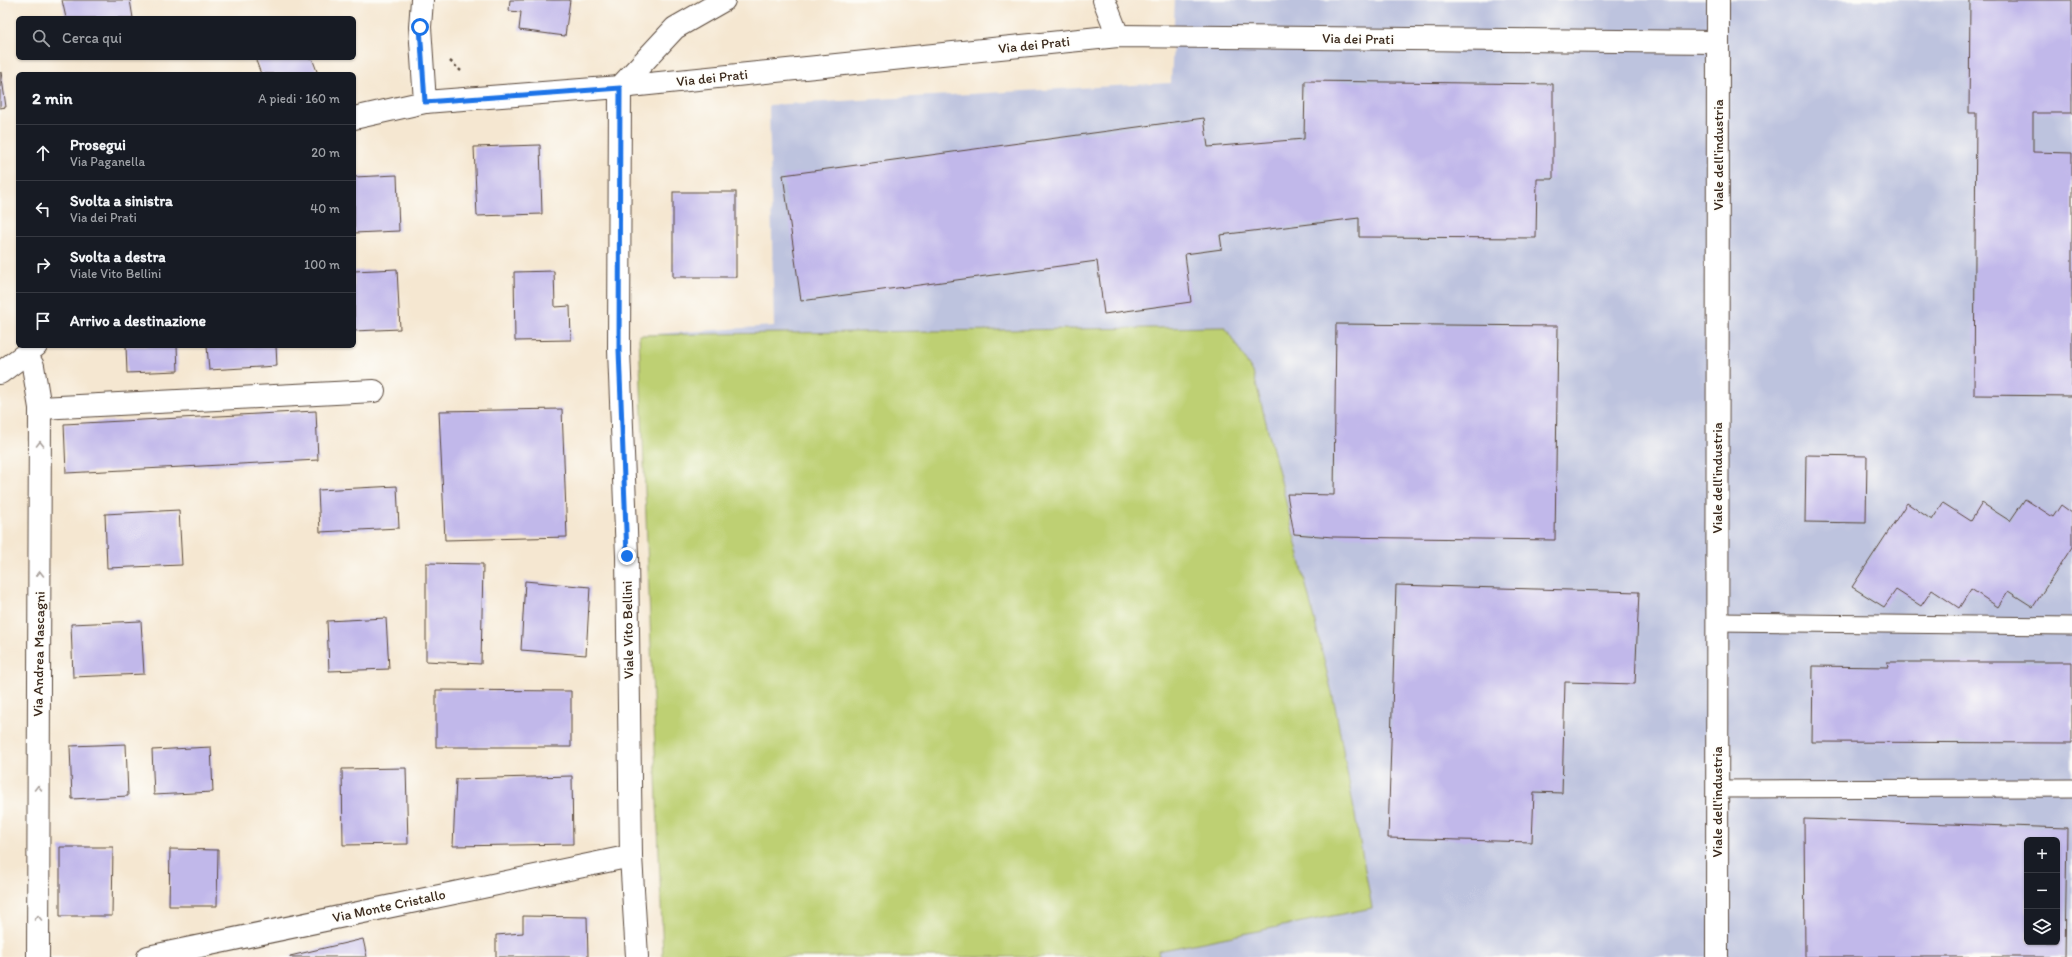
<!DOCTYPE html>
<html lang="it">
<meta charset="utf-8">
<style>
body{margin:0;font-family:Itim,sans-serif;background:#242831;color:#f1f3f6}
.controls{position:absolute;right:12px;bottom:12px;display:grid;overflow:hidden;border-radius:6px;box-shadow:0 1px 3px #0004}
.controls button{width:36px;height:36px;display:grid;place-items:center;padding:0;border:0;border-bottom:1px solid #363941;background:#171b24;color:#f1f3f6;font:20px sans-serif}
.stop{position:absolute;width:12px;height:12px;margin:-9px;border:3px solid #1a73e8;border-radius:50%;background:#fff}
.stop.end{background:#1a73e8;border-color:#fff;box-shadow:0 1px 4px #0008}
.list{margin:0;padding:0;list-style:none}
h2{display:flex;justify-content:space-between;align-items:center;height:52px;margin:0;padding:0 16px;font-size:17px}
h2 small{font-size:13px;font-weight:400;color:#9ea1a6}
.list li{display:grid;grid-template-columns:26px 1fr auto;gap:12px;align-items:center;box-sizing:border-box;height:56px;padding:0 16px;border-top:1px solid #363941}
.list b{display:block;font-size:15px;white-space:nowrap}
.list p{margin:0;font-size:13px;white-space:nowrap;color:#9ea1a6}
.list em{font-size:13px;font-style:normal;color:#9ea1a6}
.icon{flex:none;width:22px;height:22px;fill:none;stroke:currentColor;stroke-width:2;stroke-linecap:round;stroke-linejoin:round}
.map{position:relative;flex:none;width:2072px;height:957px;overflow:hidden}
.search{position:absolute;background:#171b24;box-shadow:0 1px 3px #0004;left:16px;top:16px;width:340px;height:44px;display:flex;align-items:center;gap:10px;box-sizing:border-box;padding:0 14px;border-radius:6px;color:#9ea1a6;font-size:15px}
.panel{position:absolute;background:#171b24;box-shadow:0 1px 3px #0004;left:16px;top:72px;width:340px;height:276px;border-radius:6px}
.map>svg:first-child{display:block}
</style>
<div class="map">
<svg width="2072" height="957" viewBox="0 0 2072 957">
<rect width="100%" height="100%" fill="#fdfcf7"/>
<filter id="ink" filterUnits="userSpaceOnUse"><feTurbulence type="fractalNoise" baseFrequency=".025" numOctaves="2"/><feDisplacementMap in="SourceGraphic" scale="8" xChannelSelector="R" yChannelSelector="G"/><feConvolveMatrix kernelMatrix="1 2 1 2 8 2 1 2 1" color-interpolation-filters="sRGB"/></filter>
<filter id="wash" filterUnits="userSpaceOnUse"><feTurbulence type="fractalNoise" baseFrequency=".012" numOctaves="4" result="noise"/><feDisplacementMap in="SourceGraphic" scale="16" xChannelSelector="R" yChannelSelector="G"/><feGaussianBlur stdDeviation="0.9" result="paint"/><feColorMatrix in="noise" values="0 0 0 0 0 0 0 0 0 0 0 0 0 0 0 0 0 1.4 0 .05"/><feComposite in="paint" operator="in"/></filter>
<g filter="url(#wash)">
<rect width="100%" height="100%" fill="#f5e7d1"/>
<path fill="#bdc3de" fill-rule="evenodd" d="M1175,0h897v957h-1409l-24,-622 135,-9 -5,-221 402,-22zM2027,840h30v102h-30z"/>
<path fill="#bed073" stroke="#7c7d48" d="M1225,327l28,45 27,105 55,229 37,202 -214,43 1,6h-496l-24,-622z"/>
<g id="blocks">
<g fill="#c1b8ea" fill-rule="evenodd">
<path d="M62,0h68l3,18h-67z"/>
<path d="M510,0h60l-5,36 -46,-6 2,-18 -12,-1z"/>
<path d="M1970,0h102v113h-39v39l39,1v243l-98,-1 2,-282h-7z"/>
<path d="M255,58h57l6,16h-57z"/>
<path d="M1,72l5,35 -6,1v-35z"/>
<path d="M1305,81l248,3v95h-16l-1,59 -177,-1v-19l-139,17 2,14 -37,5 6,48 -87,12 -7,-53 -296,40 -18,-126 421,-57 4,29 96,-8z"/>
<path d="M540,145l2,69 -65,2 -3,-69z"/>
<path d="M397,175l2,56 -45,2v-56z"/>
<rect x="673" y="192" width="63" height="85"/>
<path d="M397,269l3,60 -46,2v-60z"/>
<path d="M554,271l1,36 15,-1 1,34 -56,1 -1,-69z"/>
<path d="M1336,324l222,2 -3,214 -222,-3 -39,-3 -7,-40 47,1z"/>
<path d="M126,346h51l1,25 -51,2z"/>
<path d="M207,346h69l1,20 -68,4z"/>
<path d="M562,409l5,128 -122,3 -6,-129z"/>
<path d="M316,411l2,49 -252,13 -2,-49z"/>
<path d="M1806,455l61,1 -1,67 -61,-1z"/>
<path d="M397,486l2,42 -79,4 -2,-42z"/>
<path d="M2025,499l28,18 8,-12 11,8v34l-39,60 -25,-16 -10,16 -27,-18 -12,19 -27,-18 -11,16 -25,-16 -12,17 -32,-20 55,-84 25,17 11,-17 28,18 11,-18 28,18z"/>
<path d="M179,510l3,55 -75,3 -2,-54z"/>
<path d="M426,563l57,1 -2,100 -55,-3z"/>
<path d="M525,581l65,6 -4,68 -65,-5z"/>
<path d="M1396,585l243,7 -4,92 -70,-2 -3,111 -28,-1 -2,50 -144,-4z"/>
<path d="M386,618l3,51 -60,2 -2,-50z"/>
<path d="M141,621l3,53 -71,3 -2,-53z"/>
<path d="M1887,662h185v81l-260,-1 1,-76 75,1z"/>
<path d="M436,690l135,1v56h-135z"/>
<path d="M126,744l2,52 -56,3 -2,-53z"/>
<path d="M211,747l2,45 -59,3 -2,-45z"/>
<path d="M406,768l2,76 -65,1 -1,-76z"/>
<path d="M572,776l1,68 -120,2 3,-67z"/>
<path d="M1804,819l263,9 -2,129h-260zM2027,840h30v102h-30z"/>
<path d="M60,847h53l-1,69h-52z"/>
<path d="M170,849l48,1 -1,56h-48z"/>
<path d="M523,916l64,1 1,40h-92v-22l27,-2z"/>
<path d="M363,939l4,18h-77v-1z"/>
</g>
</g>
</g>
<g filter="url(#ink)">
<use href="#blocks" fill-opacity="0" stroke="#574639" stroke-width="1"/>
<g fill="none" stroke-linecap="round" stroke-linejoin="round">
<defs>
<g id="service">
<path d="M1717,622l355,4"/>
<path d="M1717,789l355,-1"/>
</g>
<g id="minor">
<path d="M422,0l-2,27 5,75"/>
<path d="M1104,0l14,36"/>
<path d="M354,118l71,-16 195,-15 498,-51 600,6"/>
<path d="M26,354l7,12 7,42 -2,549"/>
<path d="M0,373l36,-27"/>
<path d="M40,408l334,-17"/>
<path d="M148,957l483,-101"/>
<path d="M637,957l-6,-101 -4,-300 -8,-206 1,-263 55,-59 49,-28"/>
</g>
<path id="tertiary" d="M1717,957l1,-957"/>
</defs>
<use href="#service" stroke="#574639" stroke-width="19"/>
<use href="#minor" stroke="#574639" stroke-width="24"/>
<use href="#tertiary" stroke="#574639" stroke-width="24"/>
<path stroke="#574639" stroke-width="2.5" stroke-dasharray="3 3" stroke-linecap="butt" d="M450,61l11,10"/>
<use href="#service" stroke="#fff" stroke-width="17"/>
<use href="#minor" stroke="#fff" stroke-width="22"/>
<use href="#tertiary" stroke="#fff" stroke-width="22"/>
</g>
<defs><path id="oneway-chevron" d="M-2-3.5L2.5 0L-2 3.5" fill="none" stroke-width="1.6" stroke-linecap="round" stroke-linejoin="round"/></defs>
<g stroke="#a79f9a">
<use href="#oneway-chevron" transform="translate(40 444) rotate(-90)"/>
<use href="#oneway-chevron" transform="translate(40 574) rotate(-90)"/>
<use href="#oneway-chevron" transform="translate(38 788) rotate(-90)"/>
<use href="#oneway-chevron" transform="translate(38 918) rotate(-90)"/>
</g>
</g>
<g fill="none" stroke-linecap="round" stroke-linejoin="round" filter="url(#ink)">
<path stroke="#1a73e8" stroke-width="5" d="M420,27l5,75 195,-14 -1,262 8,206"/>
</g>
<g text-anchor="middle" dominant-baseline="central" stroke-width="3" stroke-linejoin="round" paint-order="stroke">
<g font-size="14" fill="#3b2a1e" stroke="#fdfcf7">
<text transform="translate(1358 39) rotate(1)">Via dei Prati</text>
<text transform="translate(1034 45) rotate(-6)">Via dei Prati</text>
<text transform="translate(712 78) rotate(-6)">Via dei Prati</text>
<text transform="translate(1718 155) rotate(-90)">Viale dell'industria</text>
<text transform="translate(1717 478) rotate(-90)">Viale dell'industria</text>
<text transform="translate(628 630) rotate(-91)">Viale Vito Bellini</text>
<text transform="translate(39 654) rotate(-89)">Via Andrea Mascagni</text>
<text transform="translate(1717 802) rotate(-90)">Viale dell'industria</text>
<text transform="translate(389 906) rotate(-12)">Via Monte Cristallo</text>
</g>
</g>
</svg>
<div class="controls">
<button>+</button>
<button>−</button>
<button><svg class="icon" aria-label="layers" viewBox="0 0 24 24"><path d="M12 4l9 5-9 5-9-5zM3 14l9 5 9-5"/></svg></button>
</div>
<div class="stop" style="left:420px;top:27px"></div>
<div class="stop end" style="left:627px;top:556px"></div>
<div class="search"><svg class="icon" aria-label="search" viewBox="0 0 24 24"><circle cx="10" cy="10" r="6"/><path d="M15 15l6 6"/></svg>Cerca qui</div>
<section class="panel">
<h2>2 min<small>A piedi · 160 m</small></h2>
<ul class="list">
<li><svg class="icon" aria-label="ahead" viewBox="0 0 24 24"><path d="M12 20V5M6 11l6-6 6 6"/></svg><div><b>Prosegui</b><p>Via Paganella</p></div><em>20 m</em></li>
<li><svg class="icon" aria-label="left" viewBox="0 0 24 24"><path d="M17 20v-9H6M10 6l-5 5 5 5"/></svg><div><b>Svolta a sinistra</b><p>Via dei Prati</p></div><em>40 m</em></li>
<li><svg class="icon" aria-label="right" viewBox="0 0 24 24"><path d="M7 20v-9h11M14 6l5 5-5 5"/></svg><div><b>Svolta a destra</b><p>Viale Vito Bellini</p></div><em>100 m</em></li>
<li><svg class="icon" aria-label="arrive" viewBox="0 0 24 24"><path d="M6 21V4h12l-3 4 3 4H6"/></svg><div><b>Arrivo a destinazione</b></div></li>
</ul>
</section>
</div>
